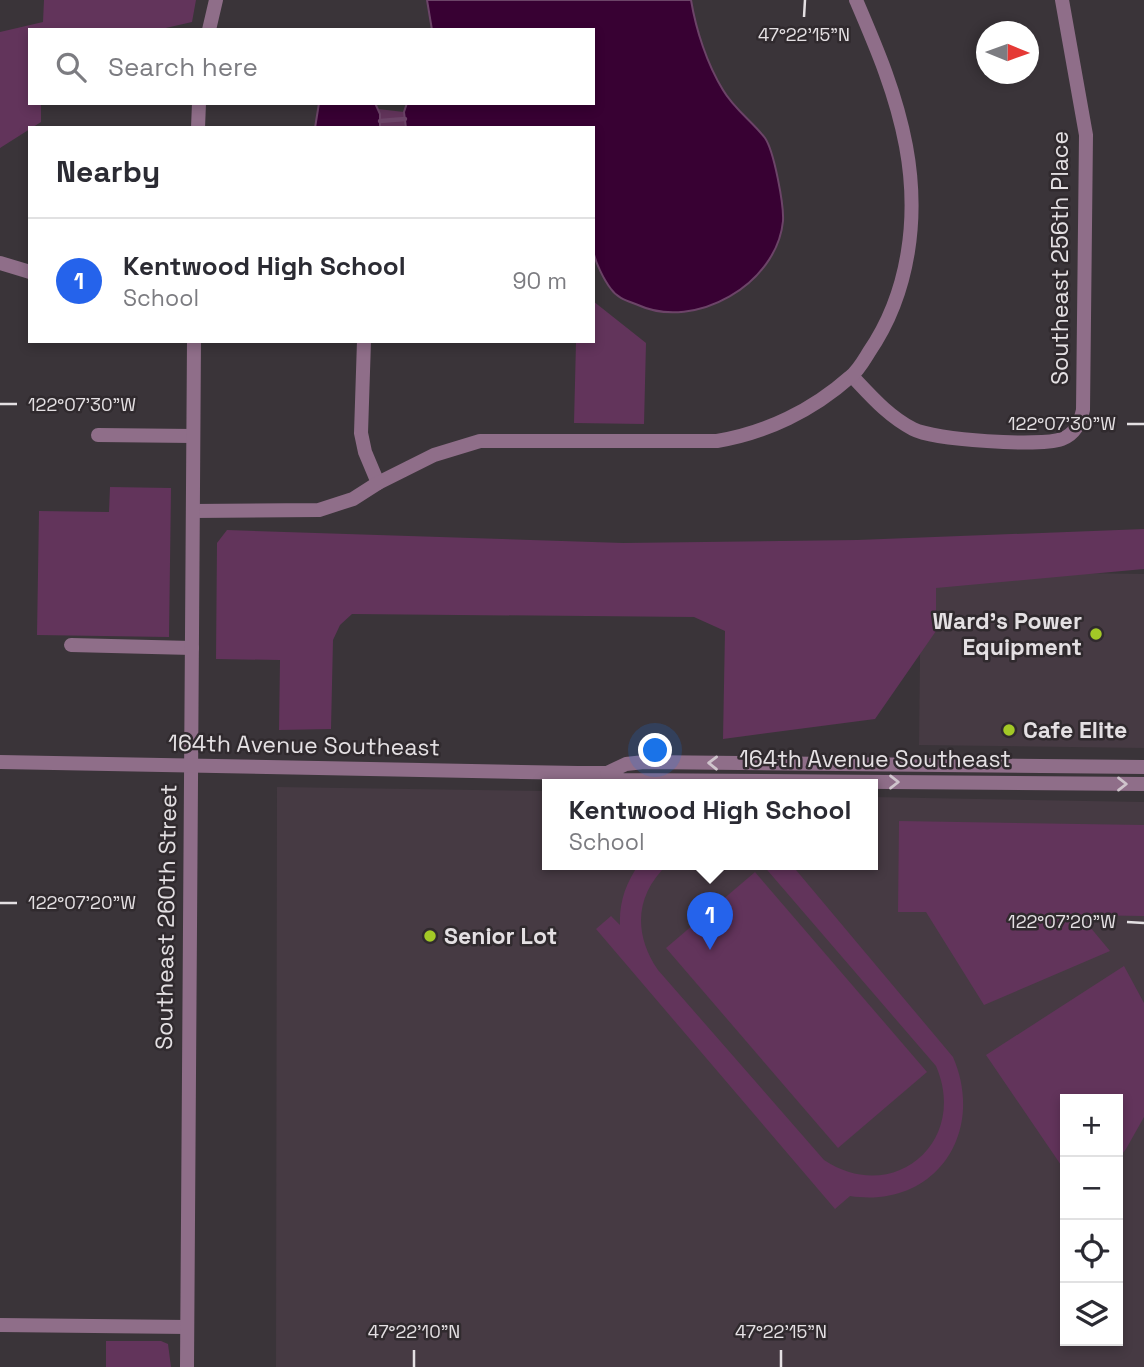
<!DOCTYPE html>
<meta charset="utf-8">
<style>
body{margin:0;font-family:"Space Grotesk",sans-serif;background:#f2f2f3;color:#2b2b33}
.controls{position:absolute;right:21px;bottom:21px;display:grid;overflow:hidden;border-radius:0px;box-shadow:0 4px 10px #0003}
.controls button{width:63px;height:63px;display:grid;place-items:center;padding:0;border:0;border-bottom:2px solid #e1e1e2;background:#fff;color:#2b2b33;font:35px sans-serif}
.compass{position:absolute;left:976px;top:21px;width:63px;height:63px;border-radius:50%;background:#fff;box-shadow:0 4px 10px #0003;rotate:91deg}
.you{position:absolute;left:656px;top:751px;width:24px;height:24px;margin:-18px;border:5px solid #fff;border-radius:50%;background:#1a73e8;box-shadow:0 0 0 10px #1a73e833}
.badge{display:grid;place-items:center;width:46px;height:46px;border-radius:50%;background:#2563eb;color:#fff;font-size:23px;font-weight:700}
.pin{position:absolute;translate:-50% -58px;filter:drop-shadow(0 2px 4px #0008)}
.pin::after{content:'';position:absolute;top:37px;width:24px;height:21px;background:inherit;clip-path:polygon(0 0,100% 0,50% 100%)}
.popup{position:absolute;left:542px;top:779px;width:336px;height:91px;box-sizing:border-box;display:grid;place-content:center;border-radius:0px;background:#fff;filter:drop-shadow(0 2px 5px #0005);font-size:23px;white-space:nowrap;color:#7c7c81}
.popup b{font-size:26px;color:#2b2b33}
.popup::after{content:'';position:absolute;left:50%;top:100%;margin-left:-14px;border:14px solid transparent;border-top-color:#fff}
.list{margin:0;padding:0;list-style:none}
h2{display:flex;justify-content:space-between;align-items:center;height:91px;margin:0;padding:0 28px;font-size:30px}
h2 small{font-size:23px;font-weight:400;color:#7c7c81}
.list li{display:grid;grid-template-columns:46px 1fr auto;gap:21px;align-items:center;box-sizing:border-box;height:126px;padding:0 28px;border-top:2px solid #e1e1e2}
.list b{display:block;font-size:26px;white-space:nowrap}
.list p{margin:0;font-size:23px;white-space:nowrap;color:#7c7c81}
.list em{font-size:23px;font-style:normal;color:#7c7c81}
.icon{flex:none;width:38px;height:38px;fill:none;stroke:currentColor;stroke-width:2;stroke-linecap:round;stroke-linejoin:round}
.map{position:relative;flex:none;width:1144px;height:1367px;overflow:hidden}
.search{position:absolute;background:#fff;box-shadow:0 4px 10px #0003;left:28px;top:28px;width:567px;height:77px;display:flex;align-items:center;gap:18px;box-sizing:border-box;padding:0 24px;border-radius:0px;color:#7c7c81;font-size:26px}
.panel{position:absolute;background:#fff;box-shadow:0 4px 10px #0003;left:28px;top:126px;width:567px;height:217px;border-radius:0px}
.map>svg:first-child{display:block}
</style>
<div class="map">
<svg width="1144" height="1367" viewBox="0 0 1144 1367">
<rect width="100%" height="100%" fill="#3a3439"/>
<g fill="#463a43" fill-rule="evenodd">
<path d="M921,571l223,3v174l-225,-3z"/>
<path d="M277,787l270,4v73h326v-67l271,5v565h-868zM1065,1099h53v242h-53z"/>
</g>
<g fill="#62345b">
<path d="M44,0h152l-4,22 -35,8h-127v73h11v19l-41,26v-116l43,-10z"/>
<path d="M378,109l26,3 2,16h-26z"/>
<path d="M593,301l53,42 -2,81 -70,-1 2,-81h-33l50,-1z"/>
<path d="M110,487l61,1 -2,149 -132,-2 2,-124 70,1z"/>
<path d="M1144,529v40l-208,19v43l-61,88 -152,20 2,-108 -31,-14 -342,-3 -12,11 -7,15 -2,89 -52,1 1,-70 -64,-1 1,-116 10,-13 396,13 234,-3z"/>
<path d="M899,821l245,4v91l-64,-1 30,36 -126,54 -58,-93h-28z"/>
<path d="M639,864h29c-33,31 -35,69 -10,106l166,190c69,46 145,-18 112,-94l-174,-202h29l162,193c33,76 -18,152 -103,139l-15,13 -239,-280 15,-13 9,9c-1,-23 6,-42 19,-61z"/>
<path d="M755,872l172,200 -89,76 -172,-200z"/>
<path d="M1124,966l20,37v114l-18,32 -8,10v-60h-53v72l-79,-116z"/>
<path d="M106,1341h55l7,3 3,23h-65z"/>
</g>
<g fill="#380133" stroke="#6c4468" stroke-width="2">
<path d="M427,0h264c5,30 16,64 32,90 11,19 29,31 42,48 9,13 19,67 18,83 -6,63 -88,110 -145,84 -10,-4 -21,-7 -27,-16 -7,-9 -16,-27 -18,-39 -2,-11 0,-25 0,-37 0,-28 0,-57 0,-85h-187l-2,-16 3,-9h186v-73h-161z"/>
<path d="M319,103h56l5,11v14h-65z"/>
</g>
<g fill="none" stroke-linecap="round" stroke-linejoin="round">
<path stroke="#6c4468" stroke-width="4.5" d="M380,121l25,-2"/>
<g stroke="#8f6e89" stroke-width="14">
<path d="M209,30l7,-30"/>
<path d="M198,128l1,-25"/>
<path d="M0,263l30,9"/>
<path d="M364,341l-3,92 4,19 13,31"/>
<path d="M852,376c19,20 36,40 61,53 21,11 127,18 149,10 13,-5 18,-16 21,-29l3,-275 -24,-135"/>
<path d="M98,435l95,1"/>
<path d="M193,511l126,-1 34,-11 25,-16 56,-28 46,-14h237c49,-8 96,-31 133,-64 8,-6 14,-17 19,-25 41,-60 50,-136 37,-206 -10,-53 -29,-97 -50,-146"/>
<path d="M71,645l121,3"/>
<path d="M0,1325l187,2"/>
<path d="M187,1367c0,-342 2,-684 7,-1026"/>
</g>
<g stroke="#8f6e89" stroke-width="14">
<path d="M0,762l578,11h29l19,-9 18,-2 500,5"/>
<path d="M607,773l15,7 522,4"/>
</g>
</g>
<defs><path id="oneway-chevron" d="M-2-3.5L2.5 0L-2 3.5" fill="none" stroke-width="1.6" stroke-linecap="round" stroke-linejoin="round" transform="scale(1.75)"/></defs>
<g stroke="#cfc4cc">
<use href="#oneway-chevron" transform="translate(713 763) rotate(-179)"/>
<use href="#oneway-chevron" transform="translate(894 782)"/>
<use href="#oneway-chevron" transform="translate(1122 784)"/>
</g>
<path fill="none" stroke="#e4e0e3" stroke-width="2.5" d="M804,17l1,-17M0,404h17M1127,424h17M0,903h17M1127,922l17,1M414,1367v-17M781,1367v-17"/>
<g fill="#a3c926" stroke="#302a2e" stroke-width="2.5">
<circle cx="1096" cy="634" r="7"/>
<circle cx="1009" cy="730" r="7"/>
<circle cx="430" cy="936" r="7"/>
</g>
<g text-anchor="middle" dominant-baseline="central" stroke-width="5" stroke-linejoin="round" paint-order="stroke">
<g font-size="23" fill="#e4e0e3" stroke="#302a2e">
<text transform="translate(1060 258) rotate(-90)">Southeast 256th Place</text>
<text transform="translate(304 745) rotate(1)">164th Avenue Southeast</text>
<text x="875" y="759">164th Avenue Southeast</text>
<text transform="translate(166 917) rotate(-89)">Southeast 260th Street</text>
</g>
<g font-size="23" font-weight="bold" fill="#e4e0e3" stroke="#302a2e" text-anchor="start">
<text x="1082" y="621" text-anchor="end">Ward's Power<tspan x="1082" dy="26">Equipment</tspan></text>
<text x="1023" y="730">Cafe Elite</text>
<text x="444" y="936">Senior Lot</text>
</g>
</g>
<g font-size="18" text-anchor="middle" fill="#e4e0e3" stroke="#302a2e" stroke-width="5" stroke-linejoin="round" paint-order="stroke">
<text x="804" y="41">47°22'15"N</text>
<text x="82" y="411">122°07'30"W</text>
<text x="1062" y="430">122°07'30"W</text>
<text x="82" y="909">122°07'20"W</text>
<text x="1062" y="928">122°07'20"W</text>
<text x="414" y="1338">47°22'10"N</text>
<text x="781" y="1338">47°22'15"N</text>
</g>
</svg>
<div class="controls">
<button>+</button>
<button>−</button>
<button><svg class="icon" aria-label="locate" viewBox="0 0 24 24"><circle cx="12" cy="12" r="6"/><path d="M12 2v4M12 18v4M2 12h4M18 12h4"/></svg></button>
<button><svg class="icon" aria-label="layers" viewBox="0 0 24 24"><path d="M12 4l9 5-9 5-9-5zM3 14l9 5 9-5"/></svg></button>
</div>
<svg class="compass" viewBox="-18 -18 36 36"><path d="M0-13l5 13h-10z" fill="#e53935"/><path d="M0 13l5-13h-10z" fill="#7c7c81"/></svg>
<div class="you"></div>
<div class="pin badge" style="left:710px;top:950px">1</div>
<div class="popup"><b>Kentwood High School</b>School</div>
<div class="search"><svg class="icon" aria-label="search" viewBox="0 0 24 24"><circle cx="10" cy="10" r="6"/><path d="M15 15l6 6"/></svg>Search here</div>
<section class="panel">
<h2>Nearby<small></small></h2>
<ul class="list">
<li><span class="badge">1</span><div><b>Kentwood High School</b><p>School</p></div><em>90 m</em></li>
</ul>
</section>
</div>
